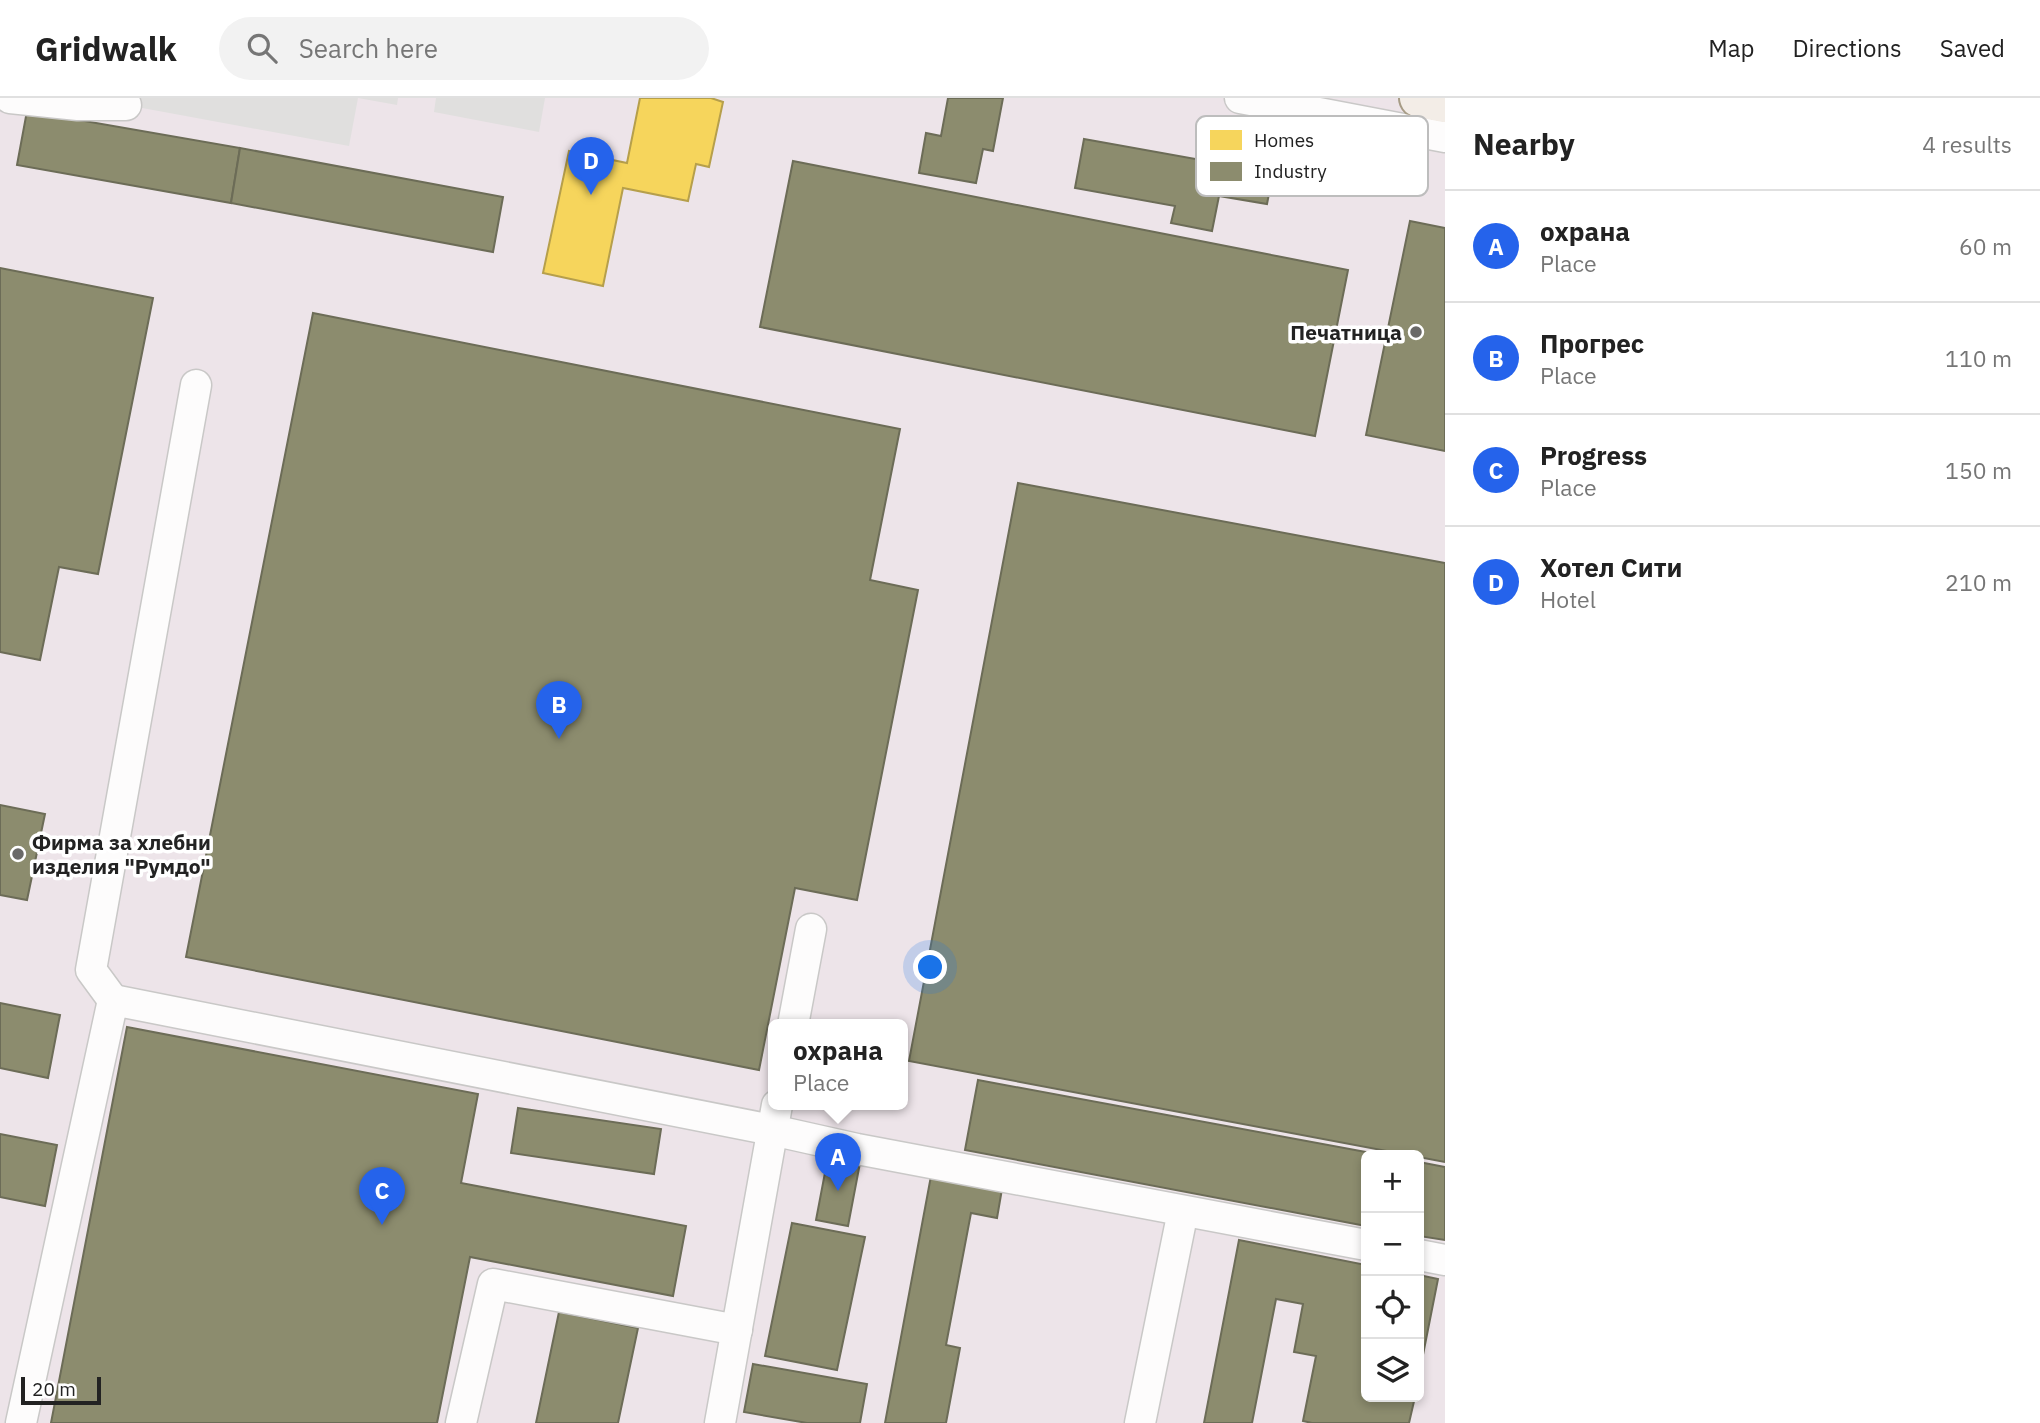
<!DOCTYPE html>
<meta charset="utf-8">
<style>
body{margin:0;font-family:"IBM Plex Sans",sans-serif;background:#f2f2f2;color:#222}
.controls{position:absolute;right:21px;bottom:21px;display:grid;overflow:hidden;border-radius:10px;box-shadow:0 4px 10px #0003}
.controls button{width:63px;height:63px;display:grid;place-items:center;padding:0;border:0;border-bottom:2px solid #e0e0e0;background:#fff;color:#222;font:35px sans-serif}
.scale{position:absolute;left:21px;bottom:18px;width:80px;box-sizing:border-box;padding-left:7px;border:4px solid #222;border-top:0;font-size:19px;line-height:24px;white-space:nowrap;color:#222;-webkit-text-stroke:5px #fff;paint-order:stroke}
.you{position:absolute;left:931px;top:870px;width:24px;height:24px;margin:-18px;border:5px solid #fff;border-radius:50%;background:#1a73e8;box-shadow:0 0 0 10px #1a73e833}
.badge{display:grid;place-items:center;width:46px;height:46px;border-radius:50%;background:#2563eb;color:#fff;font-size:23px;font-weight:700}
.pin{position:absolute;translate:-50% -58px;filter:drop-shadow(0 2px 4px #0008)}
.pin::after{content:'';position:absolute;top:37px;width:24px;height:21px;background:inherit;clip-path:polygon(0 0,100% 0,50% 100%)}
.popup{position:absolute;left:768px;top:921px;width:140px;height:91px;box-sizing:border-box;display:grid;place-content:center;border-radius:10px;background:#fff;filter:drop-shadow(0 2px 5px #0005);font-size:23px;white-space:nowrap;color:#767676}
.popup b{font-size:26px;color:#222}
.popup::after{content:'';position:absolute;left:50%;top:100%;margin-left:-14px;border:14px solid transparent;border-top-color:#fff}
.list{margin:0;padding:0;list-style:none}
h2{display:flex;justify-content:space-between;align-items:center;height:91px;margin:0;padding:0 28px;font-size:30px}
h2 small{font-size:23px;font-weight:400;color:#767676}
.list li{display:grid;grid-template-columns:46px 1fr auto;gap:21px;align-items:center;box-sizing:border-box;height:112px;padding:0 28px;border-top:2px solid #e0e0e0}
.list b{display:block;font-size:26px;white-space:nowrap}
.list p{margin:0;font-size:23px;white-space:nowrap;color:#767676}
.list em{font-size:23px;font-style:normal;color:#767676}
.icon{flex:none;width:38px;height:38px;fill:none;stroke:currentColor;stroke-width:2;stroke-linecap:round;stroke-linejoin:round}
.map{position:relative;flex:none;width:1445px;height:1325px;overflow:hidden}
header{display:flex;align-items:center;gap:42px;box-sizing:border-box;height:98px;padding:0 35px;background:#fff;border-bottom:2px solid #e0e0e0}
header strong{font-size:33px}
nav{display:flex;gap:38px;margin-inline-start:auto;font-size:24px}
.search{width:490px;height:63px;background:#f2f2f2;display:flex;align-items:center;gap:18px;box-sizing:border-box;padding:0 24px;border-radius:38px;color:#767676;font-size:26px}
main{display:flex}
aside{flex:1;background:#fff}
.map>svg:first-child{display:block}
</style>
<header>
<strong>Gridwalk</strong>
<div class="search"><svg class="icon" aria-label="search" viewBox="0 0 24 24"><circle cx="10" cy="10" r="6"/><path d="M15 15l6 6"/></svg>Search here</div>
<nav><a>Map</a><a>Directions</a><a>Saved</a></nav>
</header>
<main>
<div class="map">
<svg width="1445" height="1325" viewBox="0 0 1445 1325">
<rect width="100%" height="100%" fill="#f0eeeb"/>
<path fill="#ede4e9" fill-rule="evenodd" d="M0,0h1445v1325h-1445zM773,927h130v80h-130zM1366,1057h53v242h-53z"/>
<g fill="#e0dfde">
<path d="M128,0h270l-1,7 -39,-7 -9,48 -223,-41z"/>
<path d="M436,0h109l-6,34 -105,-20z"/>
</g>
<path fill="#f6d55c" stroke="#b69f4b" stroke-width="2" d="M640,0h71l12,4 -14,65 -13,-3 -8,37 -65,-13 -20,98 -60,-13 26,-122 58,12z"/>
<g fill="#8c8c6e" stroke="#6c6c57" stroke-width="2">
<path d="M948,0h55l-10,53 -10,-2 -7,34 -57,-10 7,-40 15,3z"/>
<path d="M27,13l213,37 -9,55 -214,-38z"/>
<path d="M1084,41l189,34 -6,31 -48,-8 -7,35 -41,-8 4,-17 -100,-18z"/>
<path d="M240,50l263,49 -10,55 -262,-49z"/>
<path d="M793,63l555,109 -33,166 -555,-109z"/>
<path d="M1410,123l35,7v223l-79,-16z"/>
<path d="M0,170l153,30 -55,276 -39,-7 -19,93 -40,-8z"/>
<path d="M313,215l587,116 -30,151 48,10 -61,310 -62,-12 -36,182 -573,-113z"/>
<path d="M1018,385l427,80v599l-536,-101z"/>
<path d="M0,707l45,9 -18,86 -27,-5z"/>
<path d="M0,905l60,12 -12,63 -48,-10z"/>
<path d="M127,929l351,67 -17,89 225,43 -13,70 -203,-39 -33,166h-386z"/>
<path d="M978,982l404,75h-16v71l-401,-76z"/>
<path d="M518,1010l143,21 -7,45 -143,-21z"/>
<path d="M0,1036l57,11 -12,61 -45,-9z"/>
<path d="M828,1059l32,6 -12,63 -32,-6z"/>
<path d="M1419,1064l26,5v73l-26,-4z"/>
<path d="M931,1078l71,13 -5,29 -26,-5 -25,132 14,3 -14,75h-61z"/>
<path d="M792,1125l73,14 -28,133 -72,-14z"/>
<path d="M1239,1142l127,25v132h49l-6,26h-97l-9,-2 13,-65 -22,-4 9,-48 -27,-5 -24,124h-48z"/>
<path d="M1419,1177l19,4 -19,96z"/>
<path d="M559,1214l79,16 -20,95h-82z"/>
<path d="M753,1266l114,20 -7,39h-53l-63,-11z"/>
</g>
<g fill="none" stroke-linecap="round" stroke-linejoin="round">
<defs>
<g id="minor">
<path d="M10,0l68,7h48"/>
<path d="M1240,0l205,39"/>
<path d="M113,902l-22,-30 105,-585"/>
<path d="M793,927l18,-96"/>
<path d="M1419,1157l26,5"/>
<path d="M21,1325l92,-423 659,130 85,19 509,96"/>
<path d="M461,1325l32,-139 244,46"/>
<path d="M720,1325l57,-318"/>
<path d="M1140,1325l43,-212"/>
</g>
<path id="major" d="M1419,0l26,5"/>
</defs>
<use href="#minor" stroke="#c9c8c7" stroke-width="33"/>
<use href="#major" stroke="#a79c86" stroke-width="42"/>
<use href="#minor" stroke="#fdfcfc" stroke-width="30"/>
<use href="#major" stroke="#f3ede7" stroke-width="38"/>
</g>
<g fill="#6a6968" stroke="#fff" stroke-width="2.5">
<circle cx="1416" cy="234" r="7"/>
<circle cx="18" cy="756" r="7"/>
</g>
<g text-anchor="middle" dominant-baseline="central" stroke-width="7" stroke-linejoin="round" paint-order="stroke">
<g font-size="21" font-weight="bold" fill="#222" stroke="#fff" text-anchor="end">
<text x="1402" y="234">Печатница</text>
<text x="32" y="744" text-anchor="start">Фирма за хлебни<tspan x="32" dy="24">изделия "Румдо"</tspan></text>
</g>
</g>
<rect x="1196" y="18" width="232" height="80" rx="10" fill="#fff" stroke="#bdbdbd" stroke-width="2"/>
<rect x="1210" y="32" width="32" height="20" fill="#f6d55c"/>
<rect x="1210" y="64" width="32" height="19" fill="#8c8c6e"/>
<g font-size="19" fill="#222">
<text x="1254" y="49">Homes</text>
<text x="1254" y="80">Industry</text>
</g>
</svg>
<div class="controls">
<button>+</button>
<button>−</button>
<button><svg class="icon" aria-label="locate" viewBox="0 0 24 24"><circle cx="12" cy="12" r="6"/><path d="M12 2v4M12 18v4M2 12h4M18 12h4"/></svg></button>
<button><svg class="icon" aria-label="layers" viewBox="0 0 24 24"><path d="M12 4l9 5-9 5-9-5zM3 14l9 5 9-5"/></svg></button>
</div>
<div class="scale">20 m</div>
<div class="you"></div>
<div class="pin badge" style="left:838px;top:1093px">A</div>
<div class="popup"><b>охрана</b>Place</div>
<div class="pin badge" style="left:559px;top:641px">B</div>
<div class="pin badge" style="left:382px;top:1127px">C</div>
<div class="pin badge" style="left:591px;top:97px">D</div>
</div>
<aside>
<h2>Nearby<small>4 results</small></h2>
<ul class="list">
<li><span class="badge">A</span><div><b>охрана</b><p>Place</p></div><em>60 m</em></li>
<li><span class="badge">B</span><div><b>Прогрес</b><p>Place</p></div><em>110 m</em></li>
<li><span class="badge">C</span><div><b>Progress</b><p>Place</p></div><em>150 m</em></li>
<li><span class="badge">D</span><div><b>Хотел Сити</b><p>Hotel</p></div><em>210 m</em></li>
</ul>
</aside>
</main>
